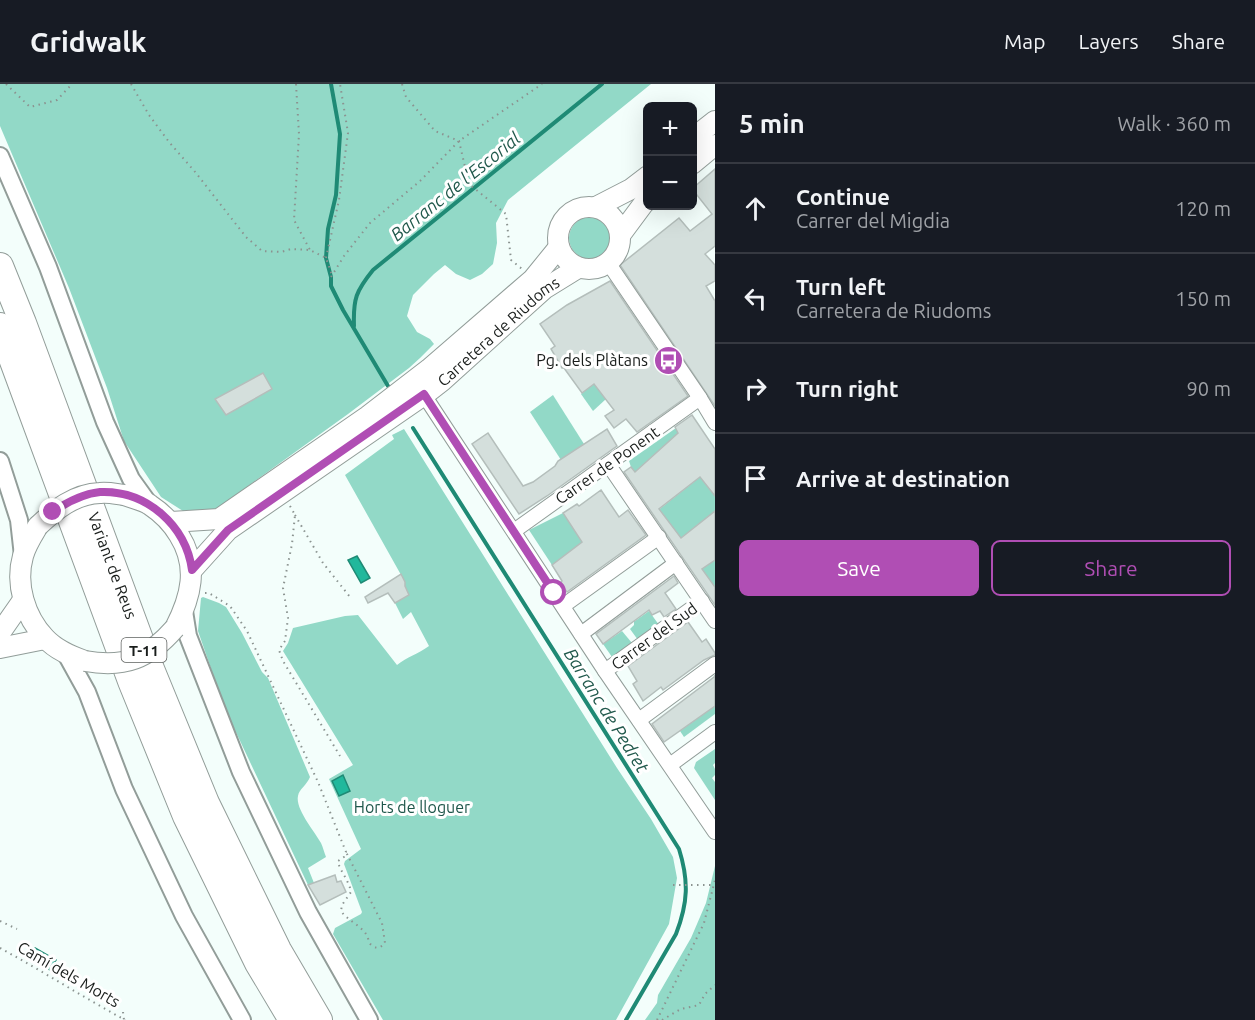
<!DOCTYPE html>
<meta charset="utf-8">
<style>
body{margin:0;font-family:Ubuntu,sans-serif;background:#242831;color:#f1f3f6}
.controls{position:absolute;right:18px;top:18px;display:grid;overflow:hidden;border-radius:9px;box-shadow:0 6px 24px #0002}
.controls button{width:54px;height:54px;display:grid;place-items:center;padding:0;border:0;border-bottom:2px solid #363941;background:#171b24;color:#f1f3f6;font:30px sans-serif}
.stop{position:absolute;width:18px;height:18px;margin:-14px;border:4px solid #b04eb4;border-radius:50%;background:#fff}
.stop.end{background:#b04eb4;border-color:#fff;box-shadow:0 2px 6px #0008}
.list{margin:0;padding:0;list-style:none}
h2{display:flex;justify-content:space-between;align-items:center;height:78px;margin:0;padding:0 24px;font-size:26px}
h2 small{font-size:20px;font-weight:400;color:#9ea1a6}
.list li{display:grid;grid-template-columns:39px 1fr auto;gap:18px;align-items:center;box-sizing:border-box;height:90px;padding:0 24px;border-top:2px solid #363941}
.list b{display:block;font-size:22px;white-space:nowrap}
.list p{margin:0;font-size:20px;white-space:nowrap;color:#9ea1a6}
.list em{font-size:20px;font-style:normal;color:#9ea1a6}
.actions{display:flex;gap:12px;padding:18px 24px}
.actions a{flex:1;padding:14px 0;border:2px solid #b04eb4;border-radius:9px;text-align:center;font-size:21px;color:#b04eb4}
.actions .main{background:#b04eb4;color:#fff}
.icon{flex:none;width:33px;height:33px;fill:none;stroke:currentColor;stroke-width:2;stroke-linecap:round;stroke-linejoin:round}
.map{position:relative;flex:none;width:715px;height:936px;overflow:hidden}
header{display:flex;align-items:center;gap:36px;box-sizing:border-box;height:84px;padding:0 30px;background:#171b24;border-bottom:2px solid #363941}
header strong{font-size:28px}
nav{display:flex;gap:33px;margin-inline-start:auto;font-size:21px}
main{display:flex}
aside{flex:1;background:#171b24}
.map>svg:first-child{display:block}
</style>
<header>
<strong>Gridwalk</strong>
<nav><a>Map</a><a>Layers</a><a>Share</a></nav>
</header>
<main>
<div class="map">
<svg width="715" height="936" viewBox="0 0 715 936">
<rect width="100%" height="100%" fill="#f3fefb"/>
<g fill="#92d9c7">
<path d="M0,0h651l-143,116 -12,23 1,20 -4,21 -11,10 -12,6 -14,-6 -11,-9 -11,9 -21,21 -6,21 10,16 13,7 4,5 -14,14 -11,10 -61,46 -129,93 -18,7 -18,-3 -22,-14 -37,-56 -17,-53 -38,-100 -69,-162z"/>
<circle cx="590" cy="154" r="21"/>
<path d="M594,300l12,15 -13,12 -12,-17z"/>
<path d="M553,311l31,49 -23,16 -31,-48z"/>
<path d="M676,344l9,17 -44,34 -10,-12 -2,-6z"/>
<path d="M404,345l213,339 34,51 22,38 4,21 -8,46 -53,96h-233l-50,-86 2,-6 26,-14 1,-2 -18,-48 1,-3 16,-12 -32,-70 24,-14 -70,-114 5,-8 5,-15 52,-12 13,-1 39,50c10,-8 21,-11 32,-19l-18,-34 -8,7 -8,-16 14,-8 -4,-9v-4l-60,-107 49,-36 -2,-4z"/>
<path d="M700,393l15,11v23l-34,27 -25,-26z"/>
<path d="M563,429l19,29 -30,23 -23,-35z"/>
<path d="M715,476v27l-13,-18z"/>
<path d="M203,513l16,6 7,4 16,26 20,39 6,6 42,99c-3,8 -11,12 -12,19 -3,13 17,36 23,47 2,4 3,9 5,14l-18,11 6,15 -6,2 -83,-176 -27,-78 3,-33z"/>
<path d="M649,527l10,14 -21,15 -8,-11 4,-4v-5l1,1z"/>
<path d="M622,547l10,12 -20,14 -9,-13z"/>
<path d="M715,622v8l-31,23 -4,-6z"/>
<path d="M715,665v14l-2,2 2,4v6l-3,3 3,4v18l-21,-32 2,-6z"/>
<path d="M715,782v154h-70l12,-17 1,-8 33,-57 15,-35z"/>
</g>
<g fill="#21b89c" stroke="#1f8a75" stroke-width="1.5">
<path d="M357,472l13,22 -9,5 -13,-23z"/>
<path d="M343,691l7,16 -11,5 -7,-15z"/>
<path d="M35,864l21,12 -6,10 -20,-12z"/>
</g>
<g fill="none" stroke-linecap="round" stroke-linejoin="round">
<g stroke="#1f8a75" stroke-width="4">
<path d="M331,0l9,50 -4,61 -8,34 -2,29 5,19v9l12,24 45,76"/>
<path d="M354,242c-1,-27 2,-35 19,-56l229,-186"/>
<path d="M413,344l266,421c10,32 9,54 -3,85l-50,86"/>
</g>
</g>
<g fill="#d4dfdc" stroke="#b4bebb" stroke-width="1.5">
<path d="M715,85v77l-10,8 10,11v16l-9,5 9,15v105l-95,-141 59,-47 11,13 22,-17 -19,-24v-2z"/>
<path d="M610,197l78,115 -51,36 -11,-13 -12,9 -9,-12 9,-6 -20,-26 -12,9 -18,-25h-2l-11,-19 4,-3 -15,-22 27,-19z"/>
<path d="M263,289l9,16 -46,26 -11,-16z"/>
<path d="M692,331l23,34v47l-15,-19 -41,32 22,29 34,-27v49l-13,9 13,18v18l-91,-133 7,-5 4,5 43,-39 -3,-6z"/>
<path d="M607,345l10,17 -70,50 -28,18 -47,-70 16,-11 35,53 10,-4 22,-16 3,-5z"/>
<path d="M601,406l18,27 9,-7 18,25 -79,57 -7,-9 2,-2 -10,-16 30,-23 -19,-29 14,-9 2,2z"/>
<path d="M401,490l4,8v4l4,9 -14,8 -7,-10 -20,10 -3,-6z"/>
<path d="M674,492l4,7 -13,10 11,16 -12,8 -4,-6 -8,4 -3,-5 -46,34 -7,-10z"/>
<path d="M688,538l14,20 4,-3 9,14v2l-11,5 -41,30 -2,-3 -18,14 -10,-17 4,-3 -9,-15z"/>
<path d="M715,591v31l-51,36 -12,-18 62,-47z"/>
<path d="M335,791l2,7 4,-1 5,11 -26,13 -12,-20z"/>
</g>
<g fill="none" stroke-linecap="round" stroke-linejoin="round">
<defs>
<g id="minor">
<path d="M609,180l91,134 15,25"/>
<path d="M424,311l181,276 110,161"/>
<path d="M608,380l107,157"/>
<path d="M514,447l186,-133"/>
<path d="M563,522l96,-69"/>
<path d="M581,550l95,-71"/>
<path d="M605,587l97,-70"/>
<path d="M639,636l76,-56"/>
<path d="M670,681l45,-33"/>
</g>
<g id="tertiary">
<path d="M0,72l48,111 57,155 26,57 18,25"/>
<path d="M0,377l19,59 4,36"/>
<path d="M184,527l4,25 53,136 67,140 61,108"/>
<path d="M66,570l21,38 37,97 60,127 58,104"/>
</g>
<g id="secondary">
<path d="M692,55l23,-18"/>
<path d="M692,80l23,-19"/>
<circle cx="589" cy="154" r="31"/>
<path d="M596,123l35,-18 17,-13"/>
<path d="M621,150l23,-31 4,-3"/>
<path d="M124,411c8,3 19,5 26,10 12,8 22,18 29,30 20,32 12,62 -4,93"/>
<path d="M171,438l48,-3 149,-103 61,-47 104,-90 26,-32"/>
<path d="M38,442c-6,10 -12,19 -15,30 -8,28 2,61 22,82 11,12 26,18 40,23"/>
<path id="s1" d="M192,486l36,-40 196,-135 18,-14 102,-92 34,-21"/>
<path d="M0,549l23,-33"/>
<path d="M0,564l45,-9"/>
</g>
<g id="motorway">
<path id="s2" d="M0,182l23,57 128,346 55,134 72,147 41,70"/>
<path d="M0,242l131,355 55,135 72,147 34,57"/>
</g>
</defs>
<use href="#minor" stroke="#929d99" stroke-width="16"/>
<use href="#tertiary" stroke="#929d99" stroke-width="20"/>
<use href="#secondary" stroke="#929d99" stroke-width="22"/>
<use href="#motorway" stroke="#929d99" stroke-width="28"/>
<g stroke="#8b9390" stroke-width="2" stroke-dasharray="1.5 4.5" stroke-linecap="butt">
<path d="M6,0l24,23 27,-7 15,-16"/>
<path d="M131,0l18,31 20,27 27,31 50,64 16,14 19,1 10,-3 19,1 16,8 6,17"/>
<path d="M296,0l3,50 -5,86 16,30"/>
<path d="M402,0l4,13 29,34 24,10 10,43 37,30 5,46 11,9"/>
<path d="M326,174l13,-58 9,-67 -8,-49"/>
<path d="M331,193l13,-21 26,-33 50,-42 39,-40 83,-57"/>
<path d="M290,422l5,9 -3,29 -9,44 5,30 -3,23 -6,9 4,11 57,95"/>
<path d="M295,431l28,48 27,34"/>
<path d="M205,509h4l21,13 17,25 71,151 28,70 -2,5 -6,4c1,9 11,19 13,31l-9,13 -1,6c6,9 19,14 25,23 3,4 2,10 7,12 5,4 9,0 12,-3l-3,-20 -36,-71"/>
<path d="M673,801h40"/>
<path d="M0,837l17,8"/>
<path d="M0,864c42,23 83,49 125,72"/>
<path d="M657,936l47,-97 11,-43"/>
<path d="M662,936l19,-11 18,-4 6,-11 10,-9"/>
</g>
<use href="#minor" stroke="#fff" stroke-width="14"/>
<use href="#tertiary" stroke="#fff" stroke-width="16"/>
<use href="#secondary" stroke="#fff" stroke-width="20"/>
<use href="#motorway" stroke="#fff" stroke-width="26"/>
<defs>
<g id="secondary-bridge">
<path d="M38,442c17,-16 36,-32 62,-33 8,-1 16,1 24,2"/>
<path d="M85,577c40,7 63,-2 90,-33"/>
</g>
</defs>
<use href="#secondary-bridge" stroke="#929d99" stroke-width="22" stroke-linecap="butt"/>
<path stroke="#8b9390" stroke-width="2" stroke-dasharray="1.5 4.5" stroke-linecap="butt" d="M123,928l1,8"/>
<use href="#secondary-bridge" stroke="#fff" stroke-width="20"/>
</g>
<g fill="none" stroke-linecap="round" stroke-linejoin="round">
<path stroke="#b04eb4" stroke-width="8" d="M53,428c14,-10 29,-18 47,-20 47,-2 86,34 92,78l36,-40 196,-136 130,199"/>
</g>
<defs>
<symbol id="bus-disc" viewBox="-11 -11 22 22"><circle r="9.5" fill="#b04eb4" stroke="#fff"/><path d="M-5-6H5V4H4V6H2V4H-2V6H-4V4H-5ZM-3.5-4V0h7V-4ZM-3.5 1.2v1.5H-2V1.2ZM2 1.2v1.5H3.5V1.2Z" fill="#fff"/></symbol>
</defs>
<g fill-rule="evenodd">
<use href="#bus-disc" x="652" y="260" width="33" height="33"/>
</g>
<g text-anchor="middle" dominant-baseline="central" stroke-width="6" stroke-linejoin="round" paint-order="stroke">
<rect fill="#fff" stroke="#5e615f" stroke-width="1.5" x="121.5" y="554" width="45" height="24" rx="4.5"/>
<g font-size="15" font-weight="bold" fill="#191d1b">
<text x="144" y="566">T-11</text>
</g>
<g font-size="16" fill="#191d1b" stroke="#fff">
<text stroke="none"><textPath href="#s1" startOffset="390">Carretera de Riudoms</textPath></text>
<text transform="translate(607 381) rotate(-35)">Carrer de Ponent</text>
<text stroke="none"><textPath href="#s2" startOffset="320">Variant de Reus</textPath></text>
<text transform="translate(654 552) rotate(-36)">Carrer del Sud</text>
<text transform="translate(69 890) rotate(30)">Camí dels Morts</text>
</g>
<g font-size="16" fill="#191d1b" stroke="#fff" text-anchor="end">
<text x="648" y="276">Pg. dels Plàtans</text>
</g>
<g font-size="16" fill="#1e564a" stroke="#fff">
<text x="412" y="723">Horts de lloguer</text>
</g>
<g font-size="18" font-style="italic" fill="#21594c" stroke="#fff">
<text transform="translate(455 102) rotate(-39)">Barranc de l'Escorial</text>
<text transform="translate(607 626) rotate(58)">Barranc de Pedret</text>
</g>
</g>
</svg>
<div class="controls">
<button>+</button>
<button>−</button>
</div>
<div class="stop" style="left:554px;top:509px"></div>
<div class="stop end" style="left:53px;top:428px"></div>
</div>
<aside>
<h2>5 min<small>Walk · 360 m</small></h2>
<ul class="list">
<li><svg class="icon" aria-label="ahead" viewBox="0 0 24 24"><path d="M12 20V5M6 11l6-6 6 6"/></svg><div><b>Continue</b><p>Carrer del Migdia</p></div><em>120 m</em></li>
<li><svg class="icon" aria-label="left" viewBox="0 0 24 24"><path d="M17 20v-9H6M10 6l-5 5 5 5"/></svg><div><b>Turn left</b><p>Carretera de Riudoms</p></div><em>150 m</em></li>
<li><svg class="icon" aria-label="right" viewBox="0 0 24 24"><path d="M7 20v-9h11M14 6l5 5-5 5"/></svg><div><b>Turn right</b></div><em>90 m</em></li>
<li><svg class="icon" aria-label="arrive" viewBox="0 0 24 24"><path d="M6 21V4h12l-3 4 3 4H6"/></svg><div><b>Arrive at destination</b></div></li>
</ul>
<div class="actions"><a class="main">Save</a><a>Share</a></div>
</aside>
</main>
